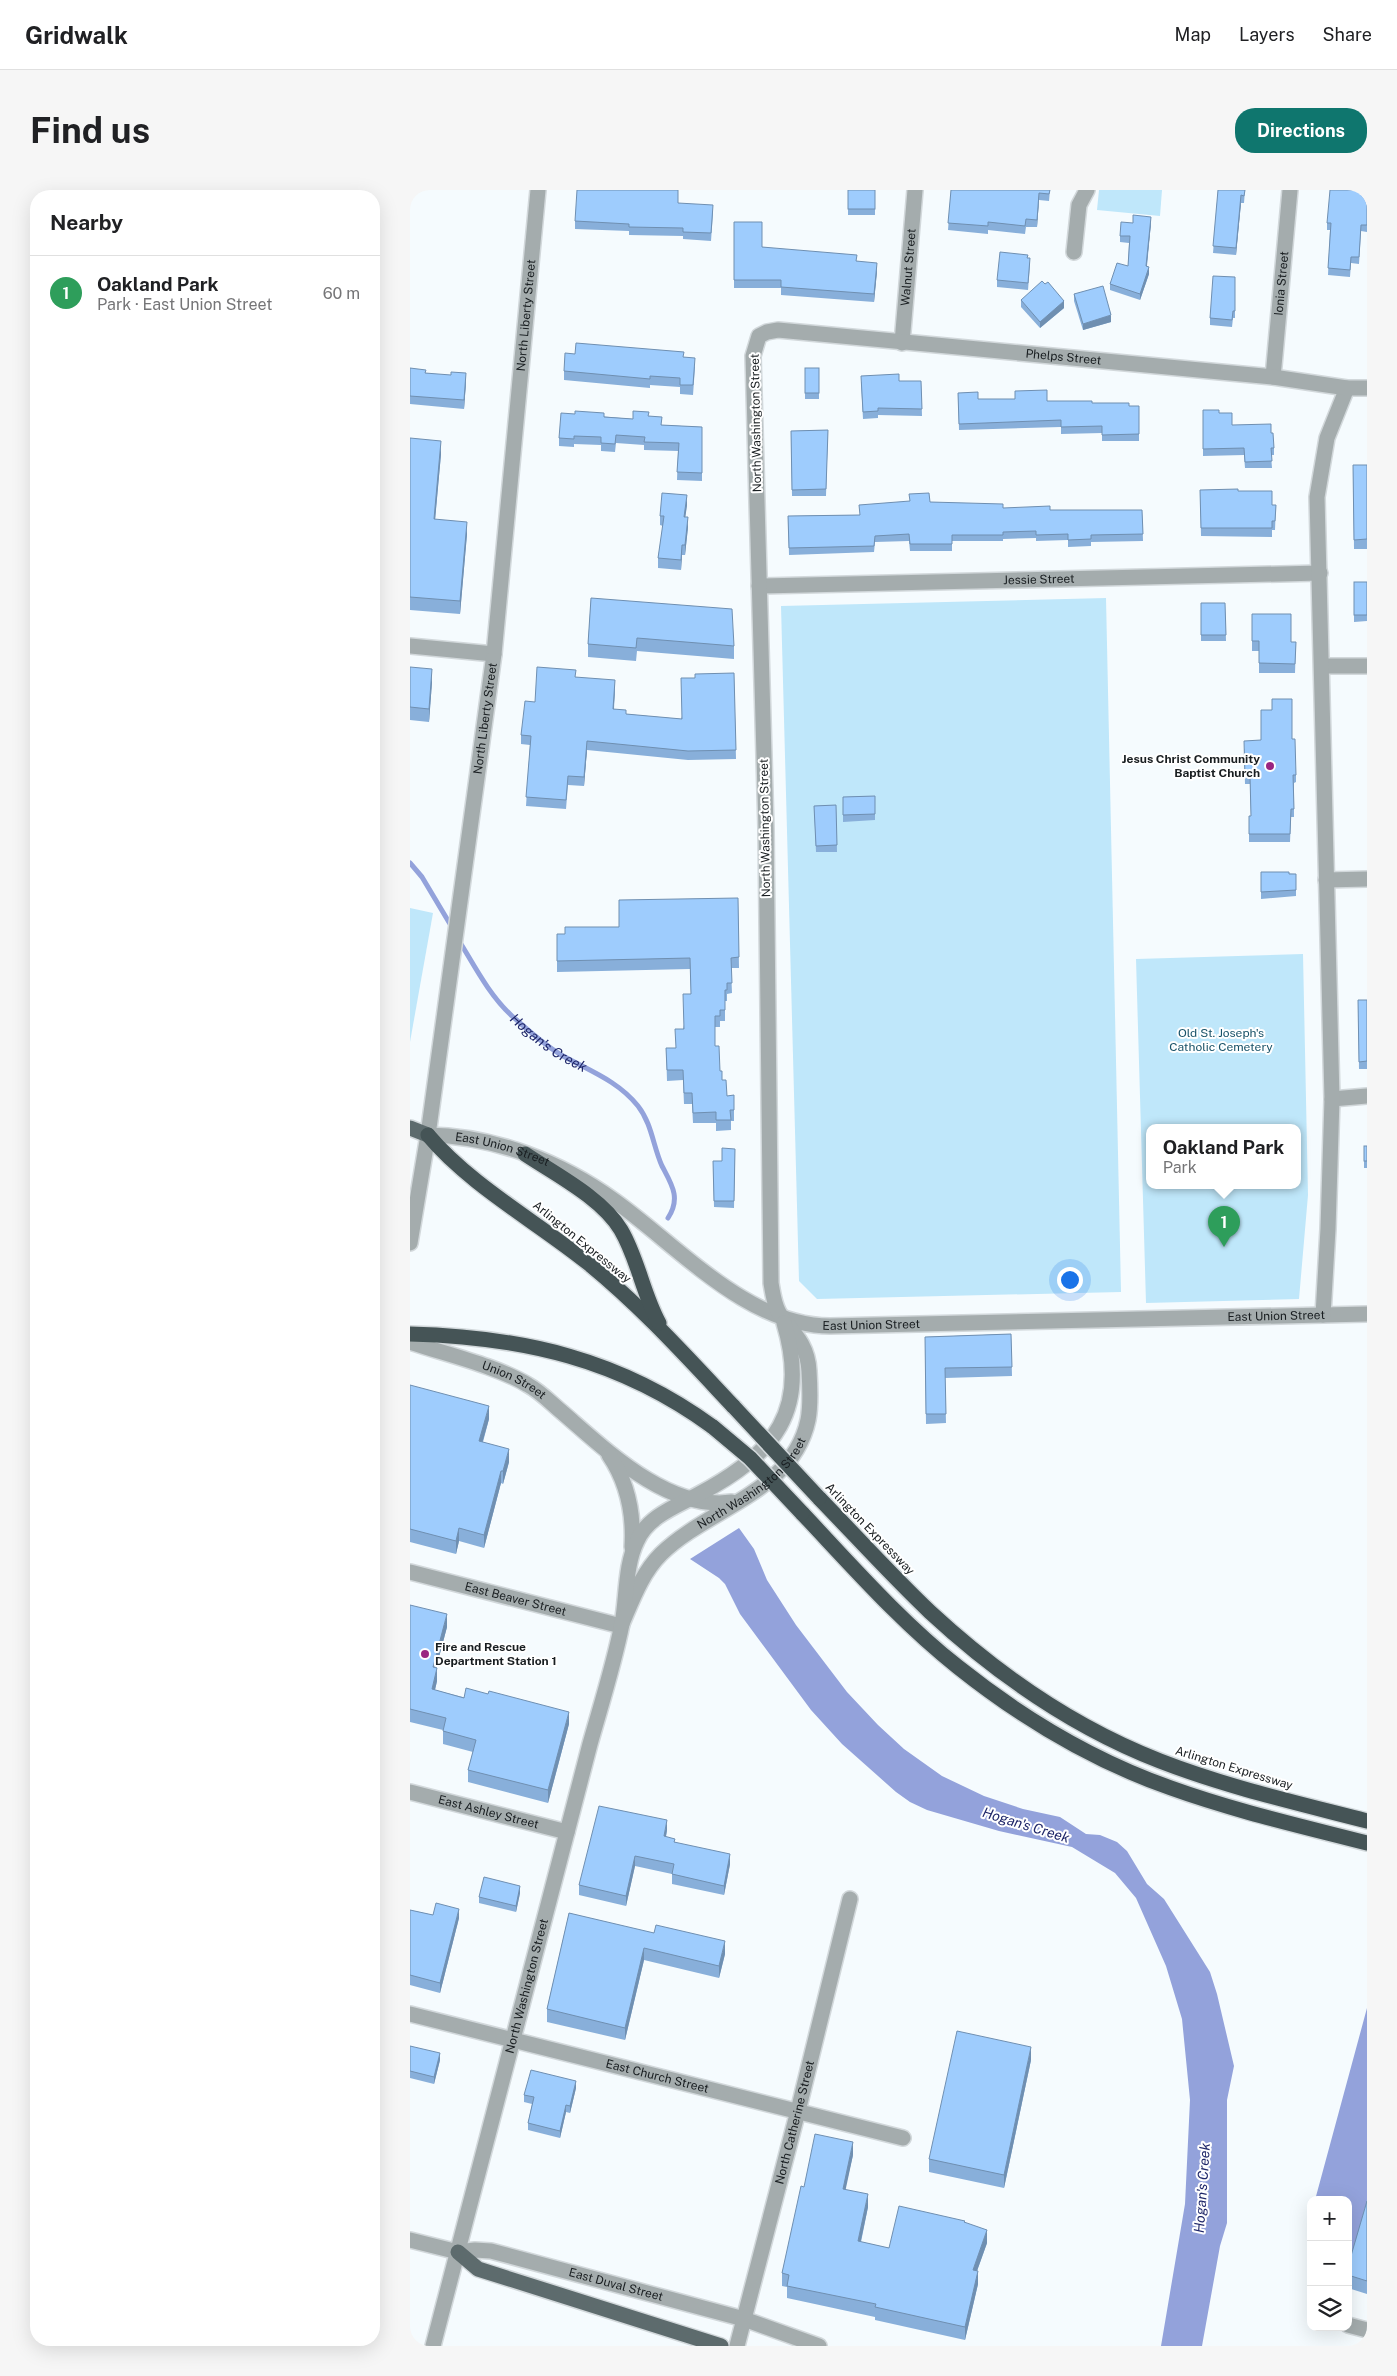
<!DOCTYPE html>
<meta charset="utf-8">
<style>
body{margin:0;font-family:"Public Sans",sans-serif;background:#f6f6f6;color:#202124}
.controls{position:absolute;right:15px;bottom:15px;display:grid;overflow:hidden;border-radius:10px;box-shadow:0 5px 20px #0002}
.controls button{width:45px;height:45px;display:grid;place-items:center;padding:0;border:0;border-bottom:1px solid #e0e0e0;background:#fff;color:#202124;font:25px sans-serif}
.you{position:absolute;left:659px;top:1089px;width:18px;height:18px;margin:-12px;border:4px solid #fff;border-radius:50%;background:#1a73e8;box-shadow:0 0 0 8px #1a73e833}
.badge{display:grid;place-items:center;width:32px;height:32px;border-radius:50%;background:#0f766e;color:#fff;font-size:16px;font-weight:700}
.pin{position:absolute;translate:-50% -41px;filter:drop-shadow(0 1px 2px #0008)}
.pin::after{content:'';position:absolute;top:26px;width:18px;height:15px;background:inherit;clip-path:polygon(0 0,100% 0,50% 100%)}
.popup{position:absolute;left:736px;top:934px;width:155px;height:65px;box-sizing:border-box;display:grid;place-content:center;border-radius:10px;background:#fff;filter:drop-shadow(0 1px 4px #0005);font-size:16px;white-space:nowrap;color:#757577}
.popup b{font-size:19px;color:#202124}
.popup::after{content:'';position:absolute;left:50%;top:100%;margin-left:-10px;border:10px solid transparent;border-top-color:#fff}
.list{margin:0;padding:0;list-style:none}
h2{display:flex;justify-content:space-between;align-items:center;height:65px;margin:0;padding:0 20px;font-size:21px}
h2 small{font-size:16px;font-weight:400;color:#757577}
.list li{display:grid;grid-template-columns:32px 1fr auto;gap:15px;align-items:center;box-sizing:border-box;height:75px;padding:0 20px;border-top:1px solid #e0e0e0}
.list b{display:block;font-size:19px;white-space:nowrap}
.list p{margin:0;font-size:16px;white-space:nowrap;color:#757577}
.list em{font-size:16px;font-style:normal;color:#757577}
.icon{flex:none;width:28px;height:28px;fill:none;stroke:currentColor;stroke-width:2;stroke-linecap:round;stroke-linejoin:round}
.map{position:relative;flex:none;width:957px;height:2156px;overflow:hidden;border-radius:20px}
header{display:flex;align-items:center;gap:30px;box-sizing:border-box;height:70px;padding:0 25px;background:#fff;border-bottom:1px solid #e0e0e0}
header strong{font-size:24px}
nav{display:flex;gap:28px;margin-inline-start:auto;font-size:18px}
.intro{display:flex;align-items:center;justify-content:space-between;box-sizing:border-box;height:120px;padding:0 30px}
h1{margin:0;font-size:35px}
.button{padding:12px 22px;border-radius:20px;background:#0f766e;color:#fff;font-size:18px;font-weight:700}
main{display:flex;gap:30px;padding:0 30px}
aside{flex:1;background:#fff;border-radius:20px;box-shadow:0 5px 20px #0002}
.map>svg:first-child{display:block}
</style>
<header>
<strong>Gridwalk</strong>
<nav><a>Map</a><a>Layers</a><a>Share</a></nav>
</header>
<div class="intro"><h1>Find us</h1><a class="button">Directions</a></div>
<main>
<aside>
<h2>Nearby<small></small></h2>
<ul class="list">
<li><span class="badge" style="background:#2e9e5b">1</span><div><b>Oakland Park</b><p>Park · East Union Street</p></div><em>60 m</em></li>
</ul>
</aside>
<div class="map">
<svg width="957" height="2156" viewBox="0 0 957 2156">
<rect width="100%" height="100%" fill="#f5fbfe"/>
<g fill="#bfe7fa" fill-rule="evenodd">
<path d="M689,0h63l-2,26 -63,-6z"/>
<path d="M696,408l15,694 -304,7 -18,-18 -18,-675z"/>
<path d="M0,718l23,5 -23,129z"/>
<path d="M893,764l5,241 -9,104 -153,4 -10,-344zM740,938h148v58h-148z"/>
</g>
<g fill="#93a2db">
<path d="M329,1338l15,21 13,31 29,45 51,67 31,33 26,24 38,27 42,20 39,13 37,8 26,17 14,1 17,7 10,9 20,33 17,15 46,73 7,22 17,72 -7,34v123l-7,23 -18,100h-41l24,-142 5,-104 -8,-81 -16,-53 -30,-68 -21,-25 -43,-26 -73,-16 -72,-21 -17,-8 -14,-10 -54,-48 -31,-34 -71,-96 -15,-30 -6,-6 -29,-19z"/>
<path d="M957,1818v195l-16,54 -3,-1v-56h-33z"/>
</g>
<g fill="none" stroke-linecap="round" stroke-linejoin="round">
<g stroke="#93a2db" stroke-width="5">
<path d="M0,673l12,14 31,52"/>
<path id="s1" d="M48,749c16,26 31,56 54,77 16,14 33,30 51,40 27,15 55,25 75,50 14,18 15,40 24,60 10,19 19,32 6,52"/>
</g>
<defs>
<g id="minor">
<path d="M664,62l5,-47 8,-15"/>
<path id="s2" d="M492,153l13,-153"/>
<path id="s3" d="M863,187l17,-187"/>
<path id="s4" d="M349,396l561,-13"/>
<path d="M0,456l84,8"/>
<path d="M912,476h45"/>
<path d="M916,690l41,-1"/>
<path d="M922,909l35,-3"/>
<path id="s5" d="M18,945c67,1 133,27 187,66 63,45 133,125 215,125l537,-12"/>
<path id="s6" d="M0,1053l18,-108 66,-481 44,-464"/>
<path d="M913,1125l5,-86 4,-130 -15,-602 10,-59 20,-50"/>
<path id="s7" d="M0,1152c35,12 87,24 118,43 13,7 24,19 35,28 45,39 106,98 169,89"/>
<path d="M199,1265c19,28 25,59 23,92"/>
<path id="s8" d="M0,1382l211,54"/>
<path id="s9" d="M211,1436c11,-25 20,-52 40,-72 47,-46 132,-62 147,-134 3,-15 2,-33 1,-49 -1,-23 -12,-35 -26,-52 -8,-10 -10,-24 -12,-36l-5,-454 -13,-473 6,-20 8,-4 11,-2 495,47 74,11h20"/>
<path id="s10" d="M0,1602l157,40"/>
<path id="s11" d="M0,1824l493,124"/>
<path id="s12" d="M0,2050l48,12 17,-2 16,1 253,68 75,27"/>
<path d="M938,2135l19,5"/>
<path id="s13" d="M23,2156c53,-200 104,-401 157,-602 11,-39 24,-80 32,-120 5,-27 3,-59 15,-83 11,-25 40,-35 62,-47 76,-40 111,-84 85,-171"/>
<path id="s14" d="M327,2156l61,-235 52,-212"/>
</g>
<g id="major">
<path d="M0,938l18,7"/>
<path d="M48,2062l20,17 243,77"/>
</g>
<g id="highway">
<path d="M18,945c42,50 109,87 160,128 53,43 99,94 146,144"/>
<path d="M115,964c30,20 77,44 96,76 17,29 22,64 38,93"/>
<path d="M0,1144c113,3 210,25 303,93"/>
<path d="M409,1308c37,38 73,78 111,114 67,62 145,116 230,149 67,26 137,42 207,60"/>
<path d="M392,1323c50,53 99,109 156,154 64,51 136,94 213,121 64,23 130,38 196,55"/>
</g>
</defs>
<use href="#minor" stroke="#d2d8db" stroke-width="18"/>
<use href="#major" stroke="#d2d8db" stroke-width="18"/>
<use href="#highway" stroke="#d2d8db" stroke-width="18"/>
<use href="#minor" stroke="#a4acad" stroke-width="15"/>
<use href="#major" stroke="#5d6b6d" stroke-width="15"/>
<use href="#highway" stroke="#455456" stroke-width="15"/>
<defs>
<g id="highway-bridge">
<path d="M324,1217l85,91"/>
<path d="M303,1237l37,31 52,55"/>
</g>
</defs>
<use href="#highway-bridge" stroke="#d2d8db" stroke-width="18" stroke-linecap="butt"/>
<use href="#highway-bridge" stroke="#455456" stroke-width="15"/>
</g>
<g fill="#88afda">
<rect x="438" y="0" width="27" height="25"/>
<path d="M541,0h99l-1,11 -10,-1 -2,27h-11l-1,7 -37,-4v4l-40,-4z"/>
<path d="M808,0h27l-1,13h-3l-5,52 -23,-2z"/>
<path d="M957,0v42l-6,-1 -2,33 -8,-1 -1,14 -22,-2 2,-45h-3v-7z"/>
<path d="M268,13l35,10 -2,28 -28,-2v-3l-54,-1v-4l-54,-2v-8z"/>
<path d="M324,32l28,25 95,14 20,10 -3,31 -93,-7v-7h-47z"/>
<path d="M741,33l-4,43 2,8 -9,26 -30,-10v-6l18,-18 1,-23 -9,-1v-6z"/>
<path d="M618,68l2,7 -2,25 -31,-3v-7z"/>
<path d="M825,87v41h-2l-1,9 -22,-2v-7z"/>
<path d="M635,94l19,24 -24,20 -19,-21v-7z"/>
<path d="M664,104l37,28 -28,8 -9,-29z"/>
<path d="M165,164l109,3 11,10 -2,28 -13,-1v-7l-30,-2v3l-86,-8v-9z"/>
<path d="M0,178l16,5 40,9 -2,27 -54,-5z"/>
<rect x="395" y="178" width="14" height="31"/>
<path d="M511,191l1,35 -44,-1v3l-15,1 -2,-37z"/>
<path d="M548,203l20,6 114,4 37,3h10v35h-37v-8l-41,1v-7l-102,3z"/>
<path d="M793,220l16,3 13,12 39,8 3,15v7h-3l1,13h-27l-1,-13 -41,1z"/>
<path d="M165,224l58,5 16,-3 13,9 40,2v54l-25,-1 1,-29 -34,-1v-5l-28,-2 -1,9 -14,-1v-6l-27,-1v3l-15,-1v-8z"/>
<path d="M418,240l-2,66h-34l-1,-65z"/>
<path d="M0,248l31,16 -6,65 32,15 -7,80 -50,-4z"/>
<path d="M943,275h14v84h-13z"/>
<path d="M790,300l38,1 34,14h4l-1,25h-3v7l-71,-1z"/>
<path d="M520,312l73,6 47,2h92l1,31 -52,1v4l-23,1v-7l-32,1v-3l-33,1v2h-51v10h-42l-1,-10 -34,1 -1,10 -85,3 -1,-39 71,-1z"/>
<path d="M277,315l-2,12 3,10 -3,28h-3l-1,15 -23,-2v-10l5,-32 -3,-1v-9z"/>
<path d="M944,392h13v39l-13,1z"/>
<path d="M181,408l143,48v13l-97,-8 -1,10 -48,-4v-13z"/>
<path d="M791,413h24l1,38h-25z"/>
<path d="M842,424l39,28h5l-1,31h-36v-22h-7z"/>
<path d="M0,477l22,15 -3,40 -19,-2z"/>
<path d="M324,483l2,86 -48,1 -101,-10 -3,36 -16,-1 -2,24 -40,-3 4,-61 -9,-1v-9l14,-33 41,-25 39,12 -1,20 12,5 55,5 14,-41z"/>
<path d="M882,549l4,36v7l-2,1v34h-3l-1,25h-41v-26h2l-1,-32h-5l-1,-35z"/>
<path d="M465,606v24l-32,2v-25z"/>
<path d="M426,615l1,47h-21l-2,-46z"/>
<path d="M851,682l35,2v22l-35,3z"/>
<path d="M328,708l1,70h-8l1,25 -5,1v7h-2v20h-5v6h-5v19l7,34 5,16 7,-1v26h-3v9l-15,1v-8h-23l-1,-19h-8l-1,-24 -16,1 -1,-33h10l7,-19 8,-35 -1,-25 -133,3v-38h8l54,-7z"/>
<path d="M948,810h9v69h-8z"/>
<rect x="954" y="956" width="3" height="22"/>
<path d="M325,959l-1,59 -20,-1 -1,-46h9z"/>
<path d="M601,1144l1,42 -67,2 1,45 -20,1 -1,-87z"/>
<path d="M0,1196l79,33 -6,23 26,20 -6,22 -2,-1 -17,65 -25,-7 -3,13 -46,-12z"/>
<path d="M0,1415l37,22 -11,41 1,13 -2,9 134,34 -21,79 -80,-21v-12l5,-18 -30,-8v-14l-33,-8z"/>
<path d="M257,1640l-1,7 9,5 55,22 -6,31 -52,-11v-10l-37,-8 -9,40 -47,-11v-10z"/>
<path d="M110,1703l-4,19 -37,-9v-6z"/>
<path d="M0,1720l23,5 26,3 -19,75 -30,-8z"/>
<path d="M159,1723l156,41 -6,24 -75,-18 -19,80 -78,-18v-13z"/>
<path d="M0,1856l30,14 -6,24 -24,-6z"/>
<path d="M621,1870l-27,128 -75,-16v-13z"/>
<path d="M166,1898l-6,25 -4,-1 -6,26 -32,-8v-7l4,-19 -8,-2v-7z"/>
<path d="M443,1965l-8,34 23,18 -7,35 28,6 76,-26 22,21 -10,28 1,13 -13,56 -90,-20v-3l-88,-19v-11l-5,-1v-13l22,-86z"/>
<path d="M957,2011v93l-19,-6v-22z"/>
</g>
<g fill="#6f8fb1">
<path d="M629,3v7l-2,27v-7z"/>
<path d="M831,5v8l-5,52v-7z"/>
<path d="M741,27v6l-5,50v-7z"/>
<path d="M467,73v8l-3,31v-8z"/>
<path d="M739,77v7l-9,26v-6z"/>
<path d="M654,111v7l-24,20v-6z"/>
<path d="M701,125v7l-28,8v-6z"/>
<path d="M56,183v9l-2,27v-9z"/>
<path d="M31,251v13l-7,78v-13z"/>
<path d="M277,305v10l-3,22v-10z"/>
<path d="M278,327v10l-3,28v-10z"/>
<path d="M57,332v12l-7,80v-13z"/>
<path d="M272,355v10l-1,15v-10z"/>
<path d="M22,479v13l-3,40v-13z"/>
<path d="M205,490v9l-2,29v-9z"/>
<path d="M177,551v9l-3,36v-9z"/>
<path d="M79,1216v13l-10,35v-13z"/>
<path d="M99,1259v13l-6,22v-13z"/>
<path d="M91,1281v12l-17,65v-13z"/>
<path d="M49,1338v13l-3,13v-13z"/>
<path d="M37,1424v13l-14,53v-13z"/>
<path d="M27,1478v13l-5,21v-13z"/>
<path d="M159,1522v12l-21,79v-13z"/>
<path d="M257,1630v10l-3,16v-10z"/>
<path d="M320,1664v10l-6,31v-9z"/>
<path d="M225,1666v10l-9,40v-10z"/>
<path d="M110,1696v7l-4,19v-6z"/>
<path d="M49,1719v9l-19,75v-10z"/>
<path d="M315,1751v13l-6,24v-12z"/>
<path d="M234,1758v12l-19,80v-12z"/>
<path d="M621,1857v13l-27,128v-13z"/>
<path d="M30,1863v7l-6,24v-7z"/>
<path d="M166,1891v7l-6,25v-7z"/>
<path d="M156,1915v7l-6,26v-7z"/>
<path d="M443,1952v13l-10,47v-13z"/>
<path d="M458,2004v13l-10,47v-13z"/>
<path d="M577,2040v13l-14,39v-12z"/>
<path d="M568,2081v13l-13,56v-13z"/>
</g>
<g fill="#9eccfd" stroke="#6f8fb1">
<path d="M167,0h101v13l35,2 -2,28 -28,-1v-4l-54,-1v-3l-54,-3z"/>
<rect x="438" y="0" width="27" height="19"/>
<path d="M541,0h99l-1,4 -10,-1 -2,27 -11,-1 -1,7 -37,-4v4l-40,-3z"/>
<path d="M808,0h27l-1,6 -3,-1 -5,53 -23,-2z"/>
<path d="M920,0h37v35h-6l-2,32h-8l-1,13 -22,-2 3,-45h-4z"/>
<path d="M723,25l18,2 -5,49 3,1 -9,27 -30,-10 7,-21 11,3 2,-30h-10l1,-14 12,1z"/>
<path d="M324,32h28v25l95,8 -1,6 21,2 -3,31 -93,-7v-7h-47z"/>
<path d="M590,62l28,3 -1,3h3l-2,25 -31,-3z"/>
<path d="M803,86l22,1v34h-2l-1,9 -22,-2z"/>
<path d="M632,91l3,3 3,-2 16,19 -24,21 -19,-22z"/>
<path d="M693,96l8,29 -28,9 -9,-30z"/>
<path d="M166,153l108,9 -1,5 12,1 -2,27h-13v-7l-30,-2v3l-86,-8 1,-18 10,1z"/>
<path d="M0,178l16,2 -1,3 26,2v-3l15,1 -2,27 -54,-4z"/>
<rect x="395" y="178" width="14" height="25"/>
<path d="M489,184v7h22l1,28 -44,-1v3l-15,1 -2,-36z"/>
<path d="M637,200v11h45v2h37v3h10v28l-37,1v-9l-41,1v-7l-102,4 -1,-31 20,-1v7h37v-8z"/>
<path d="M793,220h16v3h13v12l39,-1v9h2l1,15h-3l1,13 -27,1 -1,-14 -41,1z"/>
<path d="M165,221l29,2v4l29,2v-8l16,1 -1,4 14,1 -1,8 41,2v46l-25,-1 2,-29 -35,-1 1,-5 -29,-2 -1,9 -14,-1v-6l-27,-1v3l-15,-1 2,-25 14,1z"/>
<path d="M418,240l-2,59 -34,1 -1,-59z"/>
<path d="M0,248l31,3 -7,78 33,3 -7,79 -50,-4z"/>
<path d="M943,275h14v74l-13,1z"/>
<path d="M828,299v2h34v14h4l-1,16h-3v7h-71l-1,-38z"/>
<path d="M252,303l25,2 -3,22h4l-3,28h-3l-1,15 -23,-2 6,-42h-4z"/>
<path d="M519,303l1,9 73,2v4l47,-2v4h92l1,24 -52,1v4l-23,1v-6l-32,1v-4l-33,1v3h-51v9h-42l-1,-10 -34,2 -1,10 -85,2 -1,-32 72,-1 -1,-10 51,-4 -1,-7z"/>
<rect x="944" y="392" width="13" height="33"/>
<path d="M181,408l141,11 2,37 -97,-8 -1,10 -48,-4z"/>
<path d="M791,413h24l1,32h-25z"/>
<path d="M842,424h39v28h5l-1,22 -36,-1v-22h-7z"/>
<path d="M0,477l22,2 -3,40 -19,-2z"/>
<path d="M127,477l39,3 -1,7 40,3 -2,29 13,1v4l56,5 -1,-41h14v-4l39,-1 2,77 -48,1 -101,-10 -3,36 -16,-1 -2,24 -40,-3 5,-61 -10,-1 4,-34 10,1z"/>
<path d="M862,509h20v40h3l1,36h-3l1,34h-3l-1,25h-41v-18h2l-1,-40 -5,1 -1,-36 17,-1v-30h11z"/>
<path d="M465,606v18l-32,1v-18z"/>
<path d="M426,615l1,40 -21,1 -2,-40z"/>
<path d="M851,682h28v2h7v16l-35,2z"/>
<path d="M328,708l1,59 -8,1 1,25h-5v7h-2v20h-5v6h-5v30h4l1,25h2v9h4l1,16 7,-1v15h-4l1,10h-15v-8l-23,1 -1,-20h-8l-1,-23h-16l-1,-22h10l-1,-19h9l-1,-35h8l-1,-36 -133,3v-27h8v-7h54v-27z"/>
<path d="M948,810h9v61l-8,1z"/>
<rect x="954" y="956" width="3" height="15"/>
<path d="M312,958l13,1 -1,52h-20l-1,-40h9z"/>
<path d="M601,1144l1,33 -67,1 1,46h-20l-1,-77z"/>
<path d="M0,1195l79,21 -10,35 30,8 -6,22h-2l-17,64 -25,-7 -3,13 -46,-12z"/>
<path d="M0,1415l37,9 -14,53 4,1 -5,21 32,9 2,-10 22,6 1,-3 80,21 -21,78 -80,-20 8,-30 -33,-9 3,-13 -36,-9z"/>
<path d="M189,1616l68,14 -3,16 11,3 -1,3 56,12 -6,32 -52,-12 2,-10 -39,-8 -9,40 -47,-11z"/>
<path d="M74,1687l36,9 -4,20 -37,-9z"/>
<path d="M26,1713l23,6 -19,74 -30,-8v-65l23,5z"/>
<path d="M159,1723l85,20 2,-8 69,16 -6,25 -75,-18 -19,80 -78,-19z"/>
<path d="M547,1841l74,16 -27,128 -75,-16z"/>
<path d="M0,1856l30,7 -6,24 -24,-6z"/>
<path d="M121,1880l45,11 -6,25 -4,-1 -6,26 -32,-8 6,-26 -10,-2z"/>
<path d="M405,1944l38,8 -10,47 25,5 -10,47 31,7 10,-42 66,15 -1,1 23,8 -14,40 5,1 -13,56 -90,-20 1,-3 -89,-18 2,-11 -7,-2 19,-87 3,1z"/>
<path d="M957,2011v80l-19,-6v-9z"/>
</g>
<g fill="#9a2580" stroke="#fff" stroke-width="2">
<circle cx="860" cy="576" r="5"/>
<circle cx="15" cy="1464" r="5"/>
</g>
<g text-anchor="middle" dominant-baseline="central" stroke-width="4" stroke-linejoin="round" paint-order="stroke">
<g font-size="12" fill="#191e21" stroke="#fff">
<text stroke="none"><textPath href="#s2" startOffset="76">Walnut Street</textPath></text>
<text stroke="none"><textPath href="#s3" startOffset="94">Ionia Street</textPath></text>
<text stroke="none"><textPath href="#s6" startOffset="935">North Liberty Street</textPath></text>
<text stroke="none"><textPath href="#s9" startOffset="1689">Phelps Street</textPath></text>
<text transform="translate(346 233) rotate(-91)">North Washington Street</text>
<text stroke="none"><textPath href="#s4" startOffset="280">Jessie Street</textPath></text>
<text stroke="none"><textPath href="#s6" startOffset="530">North Liberty Street</textPath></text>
<text transform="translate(355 638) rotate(-91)">North Washington Street</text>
<text stroke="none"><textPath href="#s5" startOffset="76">East Union Street</textPath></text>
<text transform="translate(172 1052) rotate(39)">Arlington Expressway</text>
<text stroke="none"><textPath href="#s5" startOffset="901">East Union Street</textPath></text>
<text stroke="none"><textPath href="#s5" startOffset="496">East Union Street</textPath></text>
<text stroke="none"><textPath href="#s7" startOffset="111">Union Street</textPath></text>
<text stroke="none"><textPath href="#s9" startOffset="199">North Washington Street</textPath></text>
<text transform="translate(460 1339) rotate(46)">Arlington Expressway</text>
<text stroke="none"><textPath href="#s8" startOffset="109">East Beaver Street</textPath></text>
<text transform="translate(824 1578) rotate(17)">Arlington Expressway</text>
<text stroke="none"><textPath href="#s10" startOffset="81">East Ashley Street</textPath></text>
<text stroke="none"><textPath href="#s13" startOffset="372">North Washington Street</textPath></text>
<text stroke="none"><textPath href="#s11" startOffset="255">East Church Street</textPath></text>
<text stroke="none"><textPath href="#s14" startOffset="231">North Catherine Street</textPath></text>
<text stroke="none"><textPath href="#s12" startOffset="212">East Duval Street</textPath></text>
</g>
<g font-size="12" font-weight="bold" fill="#191e21" stroke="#fff" text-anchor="end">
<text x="850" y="569">Jesus Christ Community<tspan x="850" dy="14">Baptist Church</tspan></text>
<text x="25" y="1457" text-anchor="start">Fire and Rescue<tspan x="25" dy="14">Department Station 1</tspan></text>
</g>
<g font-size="12" fill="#185268" stroke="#fff">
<text x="811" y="843">Old St. Joseph's<tspan x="811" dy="14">Catholic Cemetery</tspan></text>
</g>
<g font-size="14" font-style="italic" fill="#1f2769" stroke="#fff">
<text stroke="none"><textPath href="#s1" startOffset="140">Hogan's Creek</textPath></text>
<text transform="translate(616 1635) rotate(17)">Hogan's Creek</text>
<text transform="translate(792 1998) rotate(-86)">Hogan's Creek</text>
</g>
</g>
</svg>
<div class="controls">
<button>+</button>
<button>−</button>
<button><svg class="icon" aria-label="layers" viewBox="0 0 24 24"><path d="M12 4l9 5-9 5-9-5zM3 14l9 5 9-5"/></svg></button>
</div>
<div class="you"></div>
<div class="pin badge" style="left:814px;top:1057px;background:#2e9e5b">1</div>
<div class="popup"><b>Oakland Park</b>Park</div>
</div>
</main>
